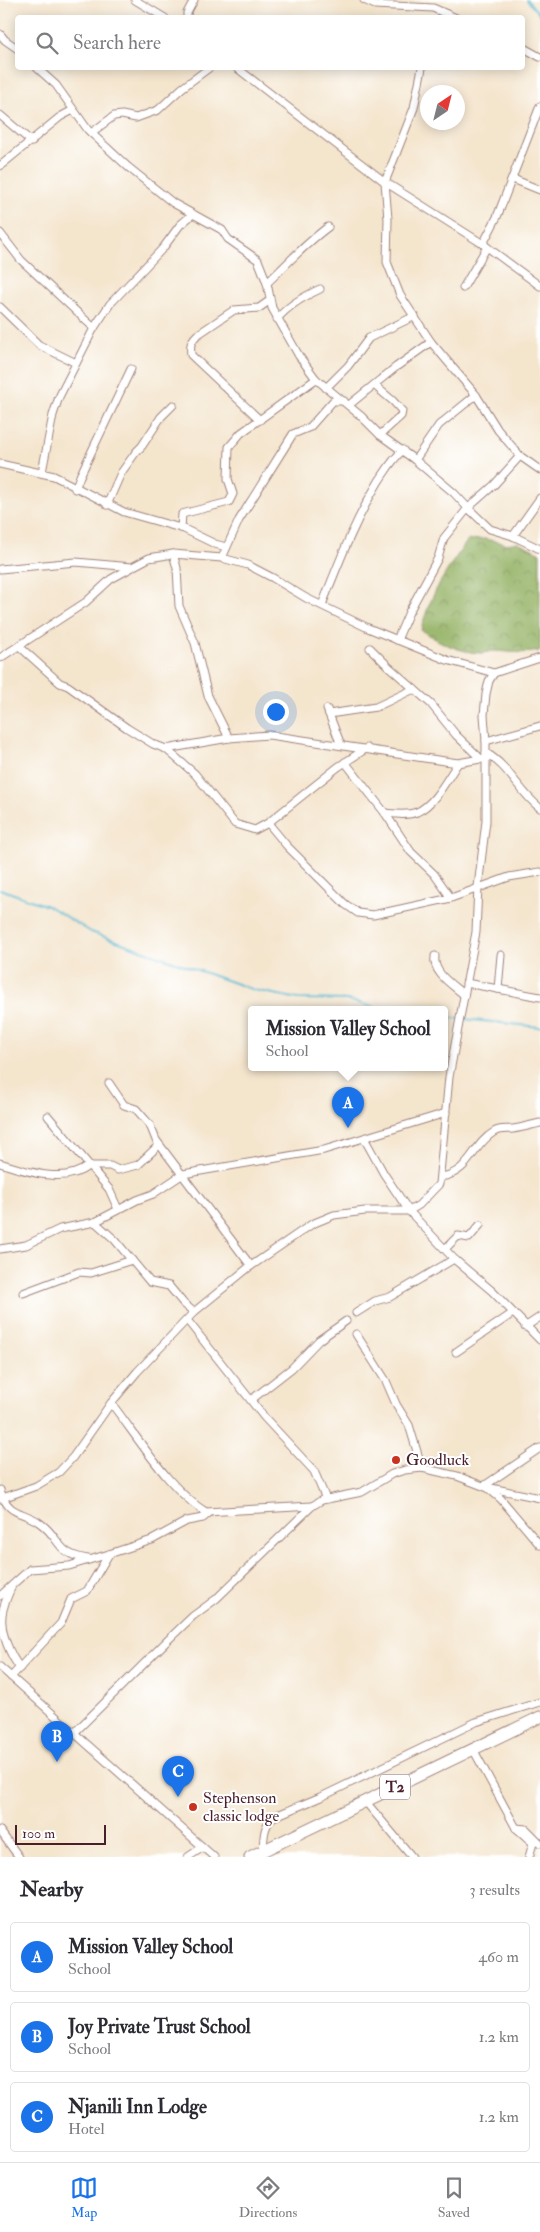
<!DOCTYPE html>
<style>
body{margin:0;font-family:"IM FELL Double Pica",serif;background:#f2f2f3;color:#2b2b33}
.compass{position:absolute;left:420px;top:85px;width:45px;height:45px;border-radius:50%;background:#fff;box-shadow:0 2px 12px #0003;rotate:35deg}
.scale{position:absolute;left:15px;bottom:12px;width:91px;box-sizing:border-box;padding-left:5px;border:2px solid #4a1f2b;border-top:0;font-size:14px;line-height:18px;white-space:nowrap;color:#4a1f2b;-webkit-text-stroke:4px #fff;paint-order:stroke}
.you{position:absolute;left:275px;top:711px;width:18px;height:18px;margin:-12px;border:4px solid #fff;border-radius:50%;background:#1a73e8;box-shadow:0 0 0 8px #1a73e833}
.badge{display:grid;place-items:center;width:32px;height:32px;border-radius:50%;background:#1a73e8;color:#fff;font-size:16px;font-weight:700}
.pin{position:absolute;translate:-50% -41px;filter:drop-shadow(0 1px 2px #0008)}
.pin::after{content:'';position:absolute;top:26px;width:18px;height:15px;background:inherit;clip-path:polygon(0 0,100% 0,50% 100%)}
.popup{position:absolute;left:248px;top:1006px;width:200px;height:65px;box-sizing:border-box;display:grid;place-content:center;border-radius:5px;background:#fff;filter:drop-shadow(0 1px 4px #0005);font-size:16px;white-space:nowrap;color:#7c7c81}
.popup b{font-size:19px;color:#2b2b33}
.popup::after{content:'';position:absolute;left:50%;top:100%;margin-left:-10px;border:10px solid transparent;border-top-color:#fff}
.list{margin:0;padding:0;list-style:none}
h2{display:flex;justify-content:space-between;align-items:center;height:65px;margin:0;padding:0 20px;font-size:21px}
h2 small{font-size:16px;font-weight:400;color:#7c7c81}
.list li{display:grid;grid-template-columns:32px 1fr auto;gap:15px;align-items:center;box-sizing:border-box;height:70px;margin:0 10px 10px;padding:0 10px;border:1px solid #e1e1e2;border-radius:5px}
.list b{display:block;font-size:19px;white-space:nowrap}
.list p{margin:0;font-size:16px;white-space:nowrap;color:#7c7c81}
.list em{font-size:16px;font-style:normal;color:#7c7c81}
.icon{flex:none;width:28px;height:28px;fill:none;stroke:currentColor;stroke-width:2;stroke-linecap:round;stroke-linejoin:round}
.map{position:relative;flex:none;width:540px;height:1857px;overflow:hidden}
.search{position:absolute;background:#fff;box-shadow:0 2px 12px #0003;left:15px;right:15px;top:15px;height:55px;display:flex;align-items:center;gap:12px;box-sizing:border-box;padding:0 18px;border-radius:5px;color:#7c7c81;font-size:19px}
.sheet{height:305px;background:#fff}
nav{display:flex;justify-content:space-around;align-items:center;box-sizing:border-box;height:70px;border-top:1px solid #e1e1e2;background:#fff;font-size:14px;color:#7c7c81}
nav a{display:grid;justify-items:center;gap:2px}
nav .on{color:#1a73e8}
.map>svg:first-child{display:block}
</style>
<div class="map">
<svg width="540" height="1857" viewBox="0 0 540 1857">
<defs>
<pattern id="forest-crowns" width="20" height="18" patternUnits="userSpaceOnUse" patternTransform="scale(1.25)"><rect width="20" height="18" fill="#95b366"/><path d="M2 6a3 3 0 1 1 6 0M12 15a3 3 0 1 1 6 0" fill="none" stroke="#7c9154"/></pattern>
</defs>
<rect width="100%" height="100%" fill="#fff"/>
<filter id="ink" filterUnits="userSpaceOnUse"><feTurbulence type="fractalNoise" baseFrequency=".02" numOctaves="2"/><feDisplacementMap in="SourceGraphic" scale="10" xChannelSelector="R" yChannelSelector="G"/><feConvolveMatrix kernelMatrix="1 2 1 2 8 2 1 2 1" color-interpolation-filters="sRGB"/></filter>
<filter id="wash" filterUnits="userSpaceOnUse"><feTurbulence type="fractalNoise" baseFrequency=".0096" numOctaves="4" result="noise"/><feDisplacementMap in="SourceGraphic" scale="20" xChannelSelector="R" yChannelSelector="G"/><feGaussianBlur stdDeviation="1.12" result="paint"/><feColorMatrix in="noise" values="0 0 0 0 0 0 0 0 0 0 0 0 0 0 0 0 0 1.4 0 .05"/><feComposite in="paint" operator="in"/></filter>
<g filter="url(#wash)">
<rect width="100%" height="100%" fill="#f4e5cd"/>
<path fill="url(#forest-crowns)" stroke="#706948" d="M485,539l22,5 11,-2 22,11v98c-19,3 -28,1 -46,0 -5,0 -8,2 -12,2 -21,0 -44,-11 -61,-23 8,-34 27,-62 47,-90z"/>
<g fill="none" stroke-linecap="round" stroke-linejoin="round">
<g stroke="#53b6d1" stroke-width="2">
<path d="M527,0l13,15"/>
<path d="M0,889l50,18 41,25 163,58 44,9 49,1 33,9"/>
<path d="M444,1017l96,10"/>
</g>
</g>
</g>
<g filter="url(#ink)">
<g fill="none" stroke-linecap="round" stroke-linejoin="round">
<defs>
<g id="minor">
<path d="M135,0l30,18"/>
<path d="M364,0l11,5 58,3 23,10"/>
<path d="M187,18v-5l7,-13"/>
<path d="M0,34l5,6 13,9"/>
<path d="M522,47l18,10"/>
<path d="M37,68l19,17 32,45 40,37 45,36 49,27 6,9 30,21 9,23 5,25 27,48 17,23 45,37 19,19 35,25 39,33 14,15 26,-23 26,-29"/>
<path d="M237,68l148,114 98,62 57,42"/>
<path d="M422,68l-8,40 -29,74 3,37 -1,43 13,33 31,47 45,53 22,35 22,26 20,14"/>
<path d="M0,115l32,27"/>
<path d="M91,133l23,-17 8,-1 14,3 22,-8 24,-22 27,-20"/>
<path d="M0,166l60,-49 13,-7"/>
<path d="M513,179l27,11"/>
<path d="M0,233l21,27 73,68"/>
<path d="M483,244l14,-27 43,-111"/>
<path d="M267,283c20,-19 39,-40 61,-56"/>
<path d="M463,288l24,-41"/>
<path d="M0,307l39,38 37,18"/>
<path d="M277,319c12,-14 26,-22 43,-30"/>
<path d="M374,385l19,16 9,10 -1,5 -21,19"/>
<path d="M326,388l22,-22 21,-28 46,-22"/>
<path d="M349,405l47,-38 35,-25"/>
<path d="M260,420l-69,-65c-1,-9 -1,-13 6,-20l37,-25 25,-2 10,-7"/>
<path d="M415,460l24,-35 37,-30"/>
<path d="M0,464l54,12 70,36 60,17 31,15 11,3"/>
<path d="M42,472l11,-57 6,-18 35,-69 16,-24 53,-56 17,-23 13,-11"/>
<path d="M75,489l5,-13 51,-107"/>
<path d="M107,505l14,-32 15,-21 6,-6 19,-29 12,-12"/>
<path d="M181,528l1,-14 47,-12 4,-8 -5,-15 1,-32 12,-14 75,-54"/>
<path d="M513,536l27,-38"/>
<path d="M173,554l4,14 2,38 16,37 13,53 21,42"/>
<path d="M222,558l17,-38 54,-86 17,-7 23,-26h11"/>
<path d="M0,569l76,-7 56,5 17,-9 24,-4 49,4 26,7 25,13 33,20 62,30 79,32 47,13"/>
<path d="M322,605c18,-45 32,-83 57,-124 8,-12 13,-21 24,-31"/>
<path d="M397,640l12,-28 29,-54 6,-20 24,-30 22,21 23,7 27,13"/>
<path d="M19,646l41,37 8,3 59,42 26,16 13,5 63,-11 40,-3 189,28 28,-5"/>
<path d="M370,648l18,18 43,38 25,31 25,24"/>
<path d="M0,658l86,-56 25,-23 20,-11"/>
<path d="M327,709l14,36"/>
<path d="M329,714l47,-7 38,-18"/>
<path d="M486,741l54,-15"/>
<path d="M166,749l29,25 40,50 20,6 13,-7 70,-56 29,-19"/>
<path d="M486,753c23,13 33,39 54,55"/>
<path d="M345,762l40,51 26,39 23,22 17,24"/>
<path d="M385,813c10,1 22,3 32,-1 18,-8 30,-33 41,-49"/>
<path d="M268,823l19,23 58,58 13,9 15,2 78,-17 58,-21 31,-5"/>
<path d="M435,956c-3,17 18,29 29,39"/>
<path d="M466,983l32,6 3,-34"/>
<path d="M498,989l42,8"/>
<path d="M109,1083l15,22 12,4 14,16 6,15 95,126"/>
<path d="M48,1116l61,73 9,20"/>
<path d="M364,1138l20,36 25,37 45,48 38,32 48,49"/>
<path d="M0,1163c25,8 65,22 88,3h22l8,4 20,-5 21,-20"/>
<path d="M441,1177c29,-4 31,-32 53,-45 7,-4 11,-2 19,-3 9,-1 18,-4 27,-6"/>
<path d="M95,1222l20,18 35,42 19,4 15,18 10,8"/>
<path d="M0,1249l26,-4 34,-16 35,-7 42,-22 16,-6 30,-20 141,-24 122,-37"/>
<path d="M445,1249l13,-13 11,2 11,-13"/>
<path d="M23,1293l56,-21 12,1 41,-13"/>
<path d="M356,1313l19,-12 15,-4 64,-38"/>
<path d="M187,1320l77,97 50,54 12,28"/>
<path d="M525,1327l15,-10"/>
<path d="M356,1334l30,47 10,23 13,21 13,43"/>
<path d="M456,1352l57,-39"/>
<path d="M251,1400l41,-32 27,-28 27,-19"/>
<path d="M111,1403c26,33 59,88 95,109l106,-6"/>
<path d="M484,1486l56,-38"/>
<path d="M491,1488l49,10"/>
<path d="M0,1490c9,27 22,20 40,33 22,16 15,31 48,36"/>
<path d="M0,1499l36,-13 23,-14 14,-15 38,-54 26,-31 57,-60 54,-44 64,-44 22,-9 31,-4h44l10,-6 20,-21 10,-107 27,-145 2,-45 8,-66v-80l-2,-26 2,-21 3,-13 5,-8 46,-15"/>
<path d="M11,1588c-4,9 -8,18 -9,27 -2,17 8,40 18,53"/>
<path d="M0,1596l30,-27 39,-3 40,-12 43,-14 35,-19 16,-3 6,-5"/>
<path d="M0,1667l214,190"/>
<path d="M11,1677l50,-54 10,-24 16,-8 22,-37"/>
<path d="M73,1734l97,-96 23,-22 23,-17 96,-93 10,-6 40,-8 30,-18 13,-4 17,-2 35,8 31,12 13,11 39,46"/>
<path d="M473,1749l43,79 17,15 -4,14"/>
<path d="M365,1801l47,56"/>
<path d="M516,1828l10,1 14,14"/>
<path d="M0,1831l19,26"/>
<path d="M263,1851c1,-14 0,-24 10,-34l50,-21 153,-74 64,-20"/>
<path d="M188,1857l15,-10"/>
</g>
<path id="trunk" d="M250,1857l290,-140"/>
</defs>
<use href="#minor" stroke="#9f827c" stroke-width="9"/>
<use href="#trunk" stroke="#9f827c" stroke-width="13"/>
<use href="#minor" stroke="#fff" stroke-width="7"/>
<use href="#trunk" stroke="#fff" stroke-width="11"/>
</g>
</g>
<g fill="#c8321e" stroke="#fff" stroke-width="2">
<circle cx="396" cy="1460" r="5"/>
<circle cx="193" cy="1807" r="5"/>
</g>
<g text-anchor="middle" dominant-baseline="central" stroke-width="4" stroke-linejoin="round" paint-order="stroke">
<rect fill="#fff" stroke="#80626b" stroke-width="1" x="380" y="1774.5" width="30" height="25" rx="4"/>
<g font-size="15" font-weight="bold" fill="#4a1f2b">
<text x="395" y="1787">T2</text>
</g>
<g font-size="16" fill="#4a1f2b" stroke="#fff" text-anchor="start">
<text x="406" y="1460">Goodluck</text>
<text x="203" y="1798">Stephenson<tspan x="203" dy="18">classic lodge</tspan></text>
</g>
</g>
</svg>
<svg class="compass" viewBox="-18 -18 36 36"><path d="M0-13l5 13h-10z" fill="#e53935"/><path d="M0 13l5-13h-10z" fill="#7c7c81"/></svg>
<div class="scale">100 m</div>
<div class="you"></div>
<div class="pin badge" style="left:348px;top:1128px">A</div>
<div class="popup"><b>Mission Valley School</b>School</div>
<div class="pin badge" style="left:57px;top:1762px">B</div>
<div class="pin badge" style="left:178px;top:1797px">C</div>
<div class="search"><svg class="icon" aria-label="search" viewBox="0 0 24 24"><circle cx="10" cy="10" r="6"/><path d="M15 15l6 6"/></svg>Search here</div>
</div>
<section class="sheet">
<h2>Nearby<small>3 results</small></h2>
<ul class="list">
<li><span class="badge">A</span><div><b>Mission Valley School</b><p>School</p></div><em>460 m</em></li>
<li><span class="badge">B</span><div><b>Joy Private Trust School</b><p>School</p></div><em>1.2 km</em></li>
<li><span class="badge">C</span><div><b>Njanili Inn Lodge</b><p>Hotel</p></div><em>1.2 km</em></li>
</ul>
</section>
<nav>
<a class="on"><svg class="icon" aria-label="map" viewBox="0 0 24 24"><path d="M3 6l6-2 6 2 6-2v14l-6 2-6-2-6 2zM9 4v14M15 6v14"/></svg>Map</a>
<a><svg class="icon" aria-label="directions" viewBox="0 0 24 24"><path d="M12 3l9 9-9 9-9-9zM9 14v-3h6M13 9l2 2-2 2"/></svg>Directions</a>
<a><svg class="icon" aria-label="saved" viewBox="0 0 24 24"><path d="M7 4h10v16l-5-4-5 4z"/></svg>Saved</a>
</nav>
